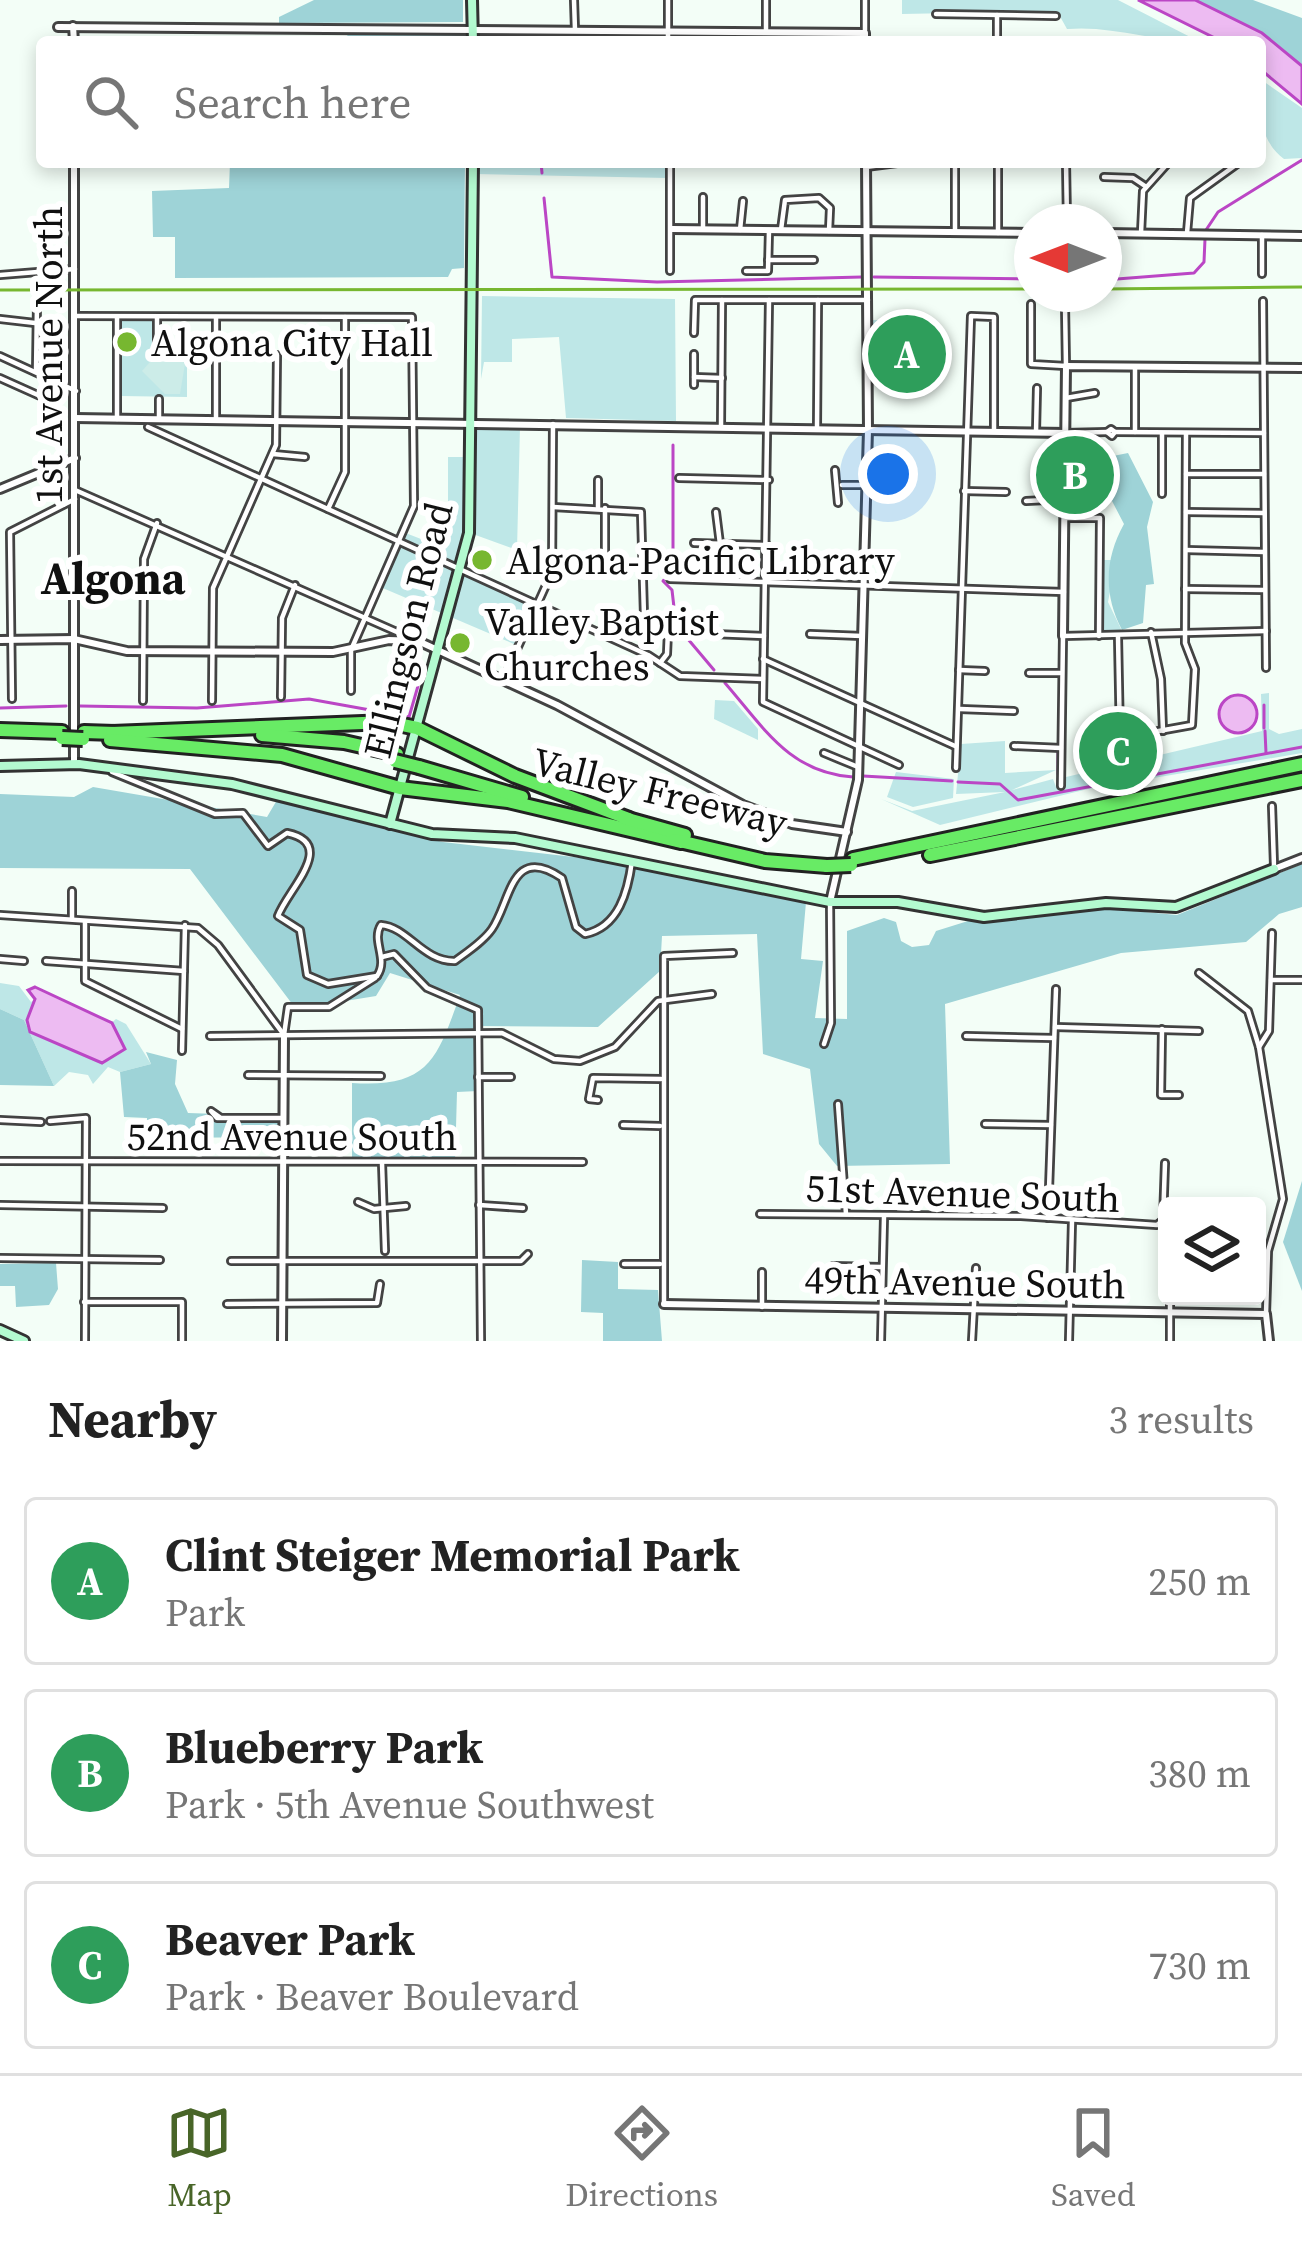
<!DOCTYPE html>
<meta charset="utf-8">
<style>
body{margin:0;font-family:"Source Serif 4",serif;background:#f2f2f2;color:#222}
.controls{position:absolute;right:36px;bottom:36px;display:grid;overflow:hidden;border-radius:12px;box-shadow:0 6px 18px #0003}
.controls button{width:108px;height:108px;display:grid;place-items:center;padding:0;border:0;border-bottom:3px solid #e0e0e0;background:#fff;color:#222;font:60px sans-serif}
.compass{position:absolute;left:1014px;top:204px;width:108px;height:108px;border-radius:50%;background:#fff;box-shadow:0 6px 18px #0003;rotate:270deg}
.you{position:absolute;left:888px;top:474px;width:42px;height:42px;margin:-30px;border:9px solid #fff;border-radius:50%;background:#1a73e8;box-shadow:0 0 0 18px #1a73e833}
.badge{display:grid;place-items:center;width:78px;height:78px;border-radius:50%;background:#486528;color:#fff;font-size:39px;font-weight:700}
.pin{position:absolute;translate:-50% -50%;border:6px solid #fff;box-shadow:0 3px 12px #0006}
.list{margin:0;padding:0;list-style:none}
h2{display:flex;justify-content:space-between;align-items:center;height:156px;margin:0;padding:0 48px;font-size:51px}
h2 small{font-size:39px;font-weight:400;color:#767676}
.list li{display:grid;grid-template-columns:78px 1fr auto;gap:36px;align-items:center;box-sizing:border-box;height:168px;margin:0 24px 24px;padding:0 24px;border:3px solid #e0e0e0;border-radius:12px}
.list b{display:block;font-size:45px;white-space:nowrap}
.list p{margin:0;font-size:39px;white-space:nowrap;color:#767676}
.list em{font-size:39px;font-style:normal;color:#767676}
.icon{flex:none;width:66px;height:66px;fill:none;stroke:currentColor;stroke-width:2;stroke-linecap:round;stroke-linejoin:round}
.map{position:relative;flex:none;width:1302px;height:1341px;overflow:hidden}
.search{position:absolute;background:#fff;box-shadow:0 6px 18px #0003;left:36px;right:36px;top:36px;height:132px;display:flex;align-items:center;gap:30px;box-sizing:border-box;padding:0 42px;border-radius:12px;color:#767676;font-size:45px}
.sheet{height:732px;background:#fff}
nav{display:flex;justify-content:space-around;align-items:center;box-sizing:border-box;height:168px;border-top:3px solid #e0e0e0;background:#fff;font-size:33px;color:#767676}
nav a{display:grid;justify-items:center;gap:6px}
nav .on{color:#486528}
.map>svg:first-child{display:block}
</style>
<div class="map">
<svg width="1302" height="1341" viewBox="0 0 1302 1341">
<rect width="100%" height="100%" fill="#f3fef7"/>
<g fill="#bee7e7">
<path d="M902,0h216l82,42c-45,0 -88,-17 -133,-13l-10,-18 -155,3z"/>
<path d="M482,34h142l-1,8h-147z"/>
<path d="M1260,79l42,29v50l-18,1c-27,-21 -24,-49 -24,-80z"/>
<path d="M476,162h190v16l-190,-4z"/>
<path d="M482,296l193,3 1,122 -110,-3 -7,-81 -47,2v23h-28l-3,17z"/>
<path d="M121,319h34v23l32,1v54l-67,-1z"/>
<path d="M871,320h46v30h14v35l-49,-6 1,-28 -12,-1z"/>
<path d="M481,427h39l-3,123 -47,-17 -8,37 71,36 -19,38 -136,-58 25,-54 36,14 9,-41v-48h28v-26z"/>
<path d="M1103,560h13l-8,42 14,29 -20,-1z"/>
<path d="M1269,693v36l10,5 23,-5v24l-214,36 -148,36 -59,-26 31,12 93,-19 -49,2 5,-50 44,-3v32l51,-3 -44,20 41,-11 3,8h8l2,-10 196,-46 -1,-37z"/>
<path d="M715,700l19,1 24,28v11l-44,-21z"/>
<path d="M896,772l58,7 -1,19 -40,9 -26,-10z"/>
<path d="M0,983l19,3 12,16 5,-3 -8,-9 7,-3 74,38 7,-6 10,5 25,40 -31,8 -12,-5 -15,17 -5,-9 -19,-3 -15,14 -30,-66 -24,-11z"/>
</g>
<g fill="#9ed3d7">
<path d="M314,0h149v22l-184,1v-6z"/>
<path d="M1195,0h58l49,18v48l-40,-33z"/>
<path d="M349,34h117v8h-126z"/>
<path d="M230,162h235l-1,106 -12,1 -4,8 -273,1v-41h-22l-1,-46 77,-3z"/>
<path d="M1128,453l25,49 -6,25 7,57 -8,1 -3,38 -21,7c-19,-36 -17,-72 2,-106l-12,-23 -28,-1 -4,-26 8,-13z"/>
<path d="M93,787l174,30 10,-17 166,42 157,18 206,42 -5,57 22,2 -8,57 32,1v-88l37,-13 12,4 5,19 11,6 17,-2 7,-14 32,-10 145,-12 64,6 125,-51v43l-23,7 -33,28 -125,11 -176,51 5,160 -113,2 -18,-22 -9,-75 -47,-15 -6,-120 -95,2 -2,35 -62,56 -119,-1 -1,65 -21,1 -2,71 -103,1v-81c76,5 85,-23 108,-88l-70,-22 -14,23 -80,13 -106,-140 -190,-1v-74l74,3z"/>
<path d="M0,1009l24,11 30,66 -54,-1z"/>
<path d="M146,1052l31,8 -2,24 13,29 95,3v21l-135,1 -1,-20 -23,-1 -4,-45 31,-8z"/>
<path d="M1302,1181v110l-19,-49z"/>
<path d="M582,1260l36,2v27l40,1 4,51h-59v-28l-22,-1z"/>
<path d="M56,1263l2,26 -9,16 -33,2 -1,-21h-15v-22z"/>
</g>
<path fill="#ccece8" d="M164,346l12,2 9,16 -5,30h-15l-23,-23z"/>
<g fill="#edbbf2" stroke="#bb46c5" stroke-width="3">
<path d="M1138,0h57l67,33 40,33v38l-42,-35v-27h-37z"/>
<circle cx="1238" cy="714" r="19"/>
<path d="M35,987l77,36 13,26 -23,14 -72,-31 -3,-12 8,-21 -7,-9z"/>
</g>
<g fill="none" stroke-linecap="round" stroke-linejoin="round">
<g stroke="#bb46c5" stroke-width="3">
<path d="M533,38l1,4"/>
<path d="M541,162l1,11"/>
<path d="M544,198l8,79 105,5 205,-5"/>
<path d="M1206,230l12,-18 84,-52"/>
<path d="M874,277l158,2"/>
<path d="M1104,280l90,-7 10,-11 1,-23"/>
<path d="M673,445v122l-10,14 9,9 4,35"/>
<path d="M682,632l32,38"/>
<path d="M725,683c39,45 65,90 128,94"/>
<path d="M1264,705v23"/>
<path d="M80,706l117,2 112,-9 100,18 9,-31"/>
<path d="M0,708l66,-2"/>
<path d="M1265,731l1,22"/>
<path d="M1058,774v-21"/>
<path d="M863,776l89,5"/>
<path d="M958,782l42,2 18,16 284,-53"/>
</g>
<defs>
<g id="minor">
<path d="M574,0l1,30"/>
<path d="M668,0v42"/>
<path d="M766,0v30"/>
<path d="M936,14l120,2"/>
<path d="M865,30v-30"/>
<path d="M997,42v-27"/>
<path d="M670,162v109"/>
<path d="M1066,162l1,60"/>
<path d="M866,167l39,-5"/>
<path d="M955,167v65"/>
<path d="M1104,177l29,1 12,8"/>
<path d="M703,227v-30"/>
<path d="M740,230l3,-29"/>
<path d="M781,230l4,-30 34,-2 11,10 -1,23"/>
<path d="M998,233v-71"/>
<path d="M1141,233l2,-42 26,-29"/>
<path d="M1187,233l3,-35 50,-36"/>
<path d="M1262,235v39"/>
<path d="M768,260h46"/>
<path d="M746,271h22l1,-41"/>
<path d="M0,275l75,-6"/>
<path d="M769,300l-6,402 136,63"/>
<path d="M1263,301l3,367"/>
<path d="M1031,304v60l35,2 -1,-61"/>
<path d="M75,316l337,1 2,189 -63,144v41"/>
<path d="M117,317v102"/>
<path d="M0,319l35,4"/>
<path d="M694,333l1,-33h173"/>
<path d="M157,344v-27"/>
<path d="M694,354v31"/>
<path d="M0,356l76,35"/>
<path d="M1135,368v64"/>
<path d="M36,372l1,-68"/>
<path d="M694,377l28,1"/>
<path d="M0,378l40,18"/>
<path d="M1066,398l29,-5"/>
<path d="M159,418v-19"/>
<path d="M216,419v-102"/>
<path d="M721,426l1,-126"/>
<path d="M148,427l500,228 32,21 83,3"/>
<path d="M817,428l1,-128"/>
<path d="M1111,429l4,3 -3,4 -5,-4z"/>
<path d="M1036,432l1,-44"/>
<path d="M1115,432l149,1"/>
<path d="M1066,433l41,-1"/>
<path d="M273,454l32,3"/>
<path d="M835,470l3,33"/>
<path d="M1186,474h78"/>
<path d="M679,478l90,2"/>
<path d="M598,480v27"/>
<path d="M842,485h24"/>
<path d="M75,490l340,150"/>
<path d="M964,491l42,1"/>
<path d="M1162,494v-60"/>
<path d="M1026,501l40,-2"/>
<path d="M553,507l88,5 3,104 24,15"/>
<path d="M328,509l17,-37v-155"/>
<path d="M716,512l4,32"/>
<path d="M1186,512l78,1"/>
<path d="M1065,518h35l-1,118"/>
<path d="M694,543l73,2"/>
<path d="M1186,550l78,2"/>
<path d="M605,569v-61"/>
<path d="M670,579l394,13"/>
<path d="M1185,589l79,1"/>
<path d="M668,631l27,-4"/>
<path d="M1151,632l10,47 2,52"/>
<path d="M714,634l50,2"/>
<path d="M810,634l52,2"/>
<path d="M1118,637l2,101 72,-13 3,-56 -10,-26 1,-209"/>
<path d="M763,659l192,87"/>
<path d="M660,663l7,-9 1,-23"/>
<path d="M959,670l26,1"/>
<path d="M1029,673h31"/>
<path d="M503,680l49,-108 1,-148"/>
<path d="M281,697l1,-79 13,-33"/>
<path d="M12,699l-2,-167 65,-33"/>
<path d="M143,701l1,-142 13,-36"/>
<path d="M212,701l1,-113 63,-143 1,-90"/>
<path d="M960,709l54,2"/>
<path d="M1014,746l47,2"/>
<path d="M824,753l34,14"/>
<path d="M956,768l15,-452 23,1v114"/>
<path d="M112,772l103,42 28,-1 25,33 19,-13c52,11 0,57 -9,83l22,14 7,45 21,9 49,-8"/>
<path d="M1061,786l2,-150 203,-5"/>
<path d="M1272,806l2,60"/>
<path d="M72,891v28"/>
<path d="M0,915l198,13 20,17 66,90"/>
<path d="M85,922v59l97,48"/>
<path d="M382,957l12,-3 33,34 51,22 3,331"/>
<path d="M0,959l24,2"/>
<path d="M46,961l138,10"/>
<path d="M1199,973l49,38 11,36 24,152 -15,52 -2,63"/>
<path d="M377,976c12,-17 -6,-35 4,-51 27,2 42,37 74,36 12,-9 28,-19 37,-32 19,-28 19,-86 70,-51l14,49 9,7c34,-7 43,-43 47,-73"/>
<path d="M1271,980h31"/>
<path d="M1055,1027l144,4"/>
<path d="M1162,1029l-1,66h18"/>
<path d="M284,1035l4,-28h41l46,-29"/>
<path d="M210,1036l292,-3 52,26 26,2 35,-14 43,-46 54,-7"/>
<path d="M966,1036l88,2"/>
<path d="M824,1044l7,-21 -1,-121"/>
<path d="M1259,1047l10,-16 3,-98"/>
<path d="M182,1051l3,-126"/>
<path d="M248,1075l133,1"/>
<path d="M478,1077h33"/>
<path d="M598,1100l-9,-1 4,-21 68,1"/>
<path d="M838,1104l8,110"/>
<path d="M221,1118l-10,-7 6,7h66"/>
<path d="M0,1120l41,2"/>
<path d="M50,1121l36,-3 -1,223"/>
<path d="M985,1124l66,1"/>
<path d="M623,1125l37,1"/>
<path d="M0,1161l583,1"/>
<path d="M382,1163l3,88"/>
<path d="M358,1202l16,7 32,-3"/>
<path d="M0,1205l163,3"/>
<path d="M479,1205l44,3"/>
<path d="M760,1214l261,2 136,9 6,-5 2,-57"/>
<path d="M1048,1218l8,-229"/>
<path d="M0,1258l160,2"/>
<path d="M231,1261h290l7,-7"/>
<path d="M624,1264h36"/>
<path d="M833,1266l48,1"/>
<path d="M84,1302h98v39"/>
<path d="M227,1304l150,-1 3,-19"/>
<path d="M664,1304v-348l69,-3"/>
<path d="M762,1307v-35"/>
<path d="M881,1341l3,-124"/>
<path d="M972,1341l4,-73"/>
<path d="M1069,1341l3,-120"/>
<path d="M1170,1341v-45"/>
</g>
<g id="tertiary">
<path d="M73,26l1,16"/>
<path d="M58,27l807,6v9"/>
<path d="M672,229l360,4"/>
<path d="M1104,233l198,3"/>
<path d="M75,418l991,15"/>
<path d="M0,489l75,-31"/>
<path d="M1063,636l3,-270 236,2"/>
<path d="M0,640l74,-1 53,12 206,1 56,-12 29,1 139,64 186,100 49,19 55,8"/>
<path d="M74,764v-602"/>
<path d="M1274,869l28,-11"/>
<path d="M830,902l28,-122 10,-350 -2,-268"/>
<path d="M664,1304l602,10 3,27"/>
<path d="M282,1341l2,-306"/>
</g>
<g id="secondary">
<path d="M472,0l1,42"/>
<path d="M0,766l79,-2 153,20 200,50 83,4 315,64h68l86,15 122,-14 70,4 98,-38"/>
<path d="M390,824l79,-291 4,-371"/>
<path d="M0,1330l24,11"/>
</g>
<g id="motorway">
<path d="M0,730l62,2"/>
<path d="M84,732l31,1"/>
<path d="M112,733l276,-11 29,6 98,48 114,43"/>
<path d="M262,735l82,7 53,12"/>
<path d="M110,740l172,15 118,33 108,13 173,41"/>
<path d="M419,767l103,30"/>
<path d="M624,818l61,17"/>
<path d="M675,840l90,21 62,5"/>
<path d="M930,855l372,-75"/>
<path d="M853,859l449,-95"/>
</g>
</defs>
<use href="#minor" stroke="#434343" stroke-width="10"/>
<use href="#tertiary" stroke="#434343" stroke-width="12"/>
<use href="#secondary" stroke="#323232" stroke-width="14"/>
<use href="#motorway" stroke="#212121" stroke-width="18"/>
<use href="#minor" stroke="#fff" stroke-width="4.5"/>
<use href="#tertiary" stroke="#fff" stroke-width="6"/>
<use href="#secondary" stroke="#b3fad0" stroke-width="8"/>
<use href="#motorway" stroke="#68eb65" stroke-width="12"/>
<g stroke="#77b730" stroke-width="3">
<path d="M1104,289l198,-2"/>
<path d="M0,290l1032,-1"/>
</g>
<defs>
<g id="motorway-bridge">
<path d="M62,738l21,1"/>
<path d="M395,761l24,6"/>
<path d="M827,866l24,-1"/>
</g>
</defs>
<use href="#motorway-bridge" stroke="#212121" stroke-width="18" stroke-linecap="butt"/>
<use href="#motorway-bridge" stroke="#68eb65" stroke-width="12"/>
</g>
<g fill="#77b730" stroke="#fff" stroke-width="4.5">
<circle cx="127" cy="342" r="12"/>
<circle cx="482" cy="560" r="12"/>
<circle cx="460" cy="643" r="12"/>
</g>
<g text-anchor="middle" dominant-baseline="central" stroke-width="12" stroke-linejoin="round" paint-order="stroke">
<g font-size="39" fill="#101010" stroke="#fff" text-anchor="start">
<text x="151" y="342">Algona City Hall</text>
<text x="506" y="560">Algona-Pacific Library</text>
<text x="484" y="621">Valley Baptist<tspan x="484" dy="45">Churches</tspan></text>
</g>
<g font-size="39" fill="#101010" stroke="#fff">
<text transform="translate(48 355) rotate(-90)">1st Avenue North</text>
<text transform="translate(408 630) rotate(-76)">Ellingson Road</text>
<text transform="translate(660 792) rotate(14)">Valley Freeway</text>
<text x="292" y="1136">52nd Avenue South</text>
<text transform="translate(963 1193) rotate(2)">51st Avenue South</text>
<text transform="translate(965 1282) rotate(1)">49th Avenue South</text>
</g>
<g font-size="45" font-weight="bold" fill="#101010" stroke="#fff">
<text x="113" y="578">Algona</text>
</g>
</g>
</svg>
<div class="controls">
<button><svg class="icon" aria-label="layers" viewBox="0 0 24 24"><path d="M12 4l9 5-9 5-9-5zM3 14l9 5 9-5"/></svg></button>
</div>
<svg class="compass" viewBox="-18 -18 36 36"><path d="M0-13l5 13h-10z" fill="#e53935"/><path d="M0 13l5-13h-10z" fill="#767676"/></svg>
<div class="you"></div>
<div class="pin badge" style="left:907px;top:354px;background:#2e9e5b">A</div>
<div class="pin badge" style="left:1075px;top:475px;background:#2e9e5b">B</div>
<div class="pin badge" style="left:1118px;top:751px;background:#2e9e5b">C</div>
<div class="search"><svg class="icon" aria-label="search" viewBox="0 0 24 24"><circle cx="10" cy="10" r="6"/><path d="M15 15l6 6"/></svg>Search here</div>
</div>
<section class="sheet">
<h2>Nearby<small>3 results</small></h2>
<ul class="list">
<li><span class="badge" style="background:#2e9e5b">A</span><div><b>Clint Steiger Memorial Park</b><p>Park</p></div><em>250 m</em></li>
<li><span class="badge" style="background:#2e9e5b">B</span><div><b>Blueberry Park</b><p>Park · 5th Avenue Southwest</p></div><em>380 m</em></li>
<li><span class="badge" style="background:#2e9e5b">C</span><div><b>Beaver Park</b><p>Park · Beaver Boulevard</p></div><em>730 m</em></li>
</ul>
</section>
<nav>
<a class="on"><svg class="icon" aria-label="map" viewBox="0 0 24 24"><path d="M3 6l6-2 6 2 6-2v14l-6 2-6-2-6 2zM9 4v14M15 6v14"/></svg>Map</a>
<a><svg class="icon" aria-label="directions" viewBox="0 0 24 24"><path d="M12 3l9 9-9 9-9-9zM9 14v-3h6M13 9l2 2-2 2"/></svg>Directions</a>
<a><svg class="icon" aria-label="saved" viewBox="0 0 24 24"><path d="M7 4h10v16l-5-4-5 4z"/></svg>Saved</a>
</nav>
